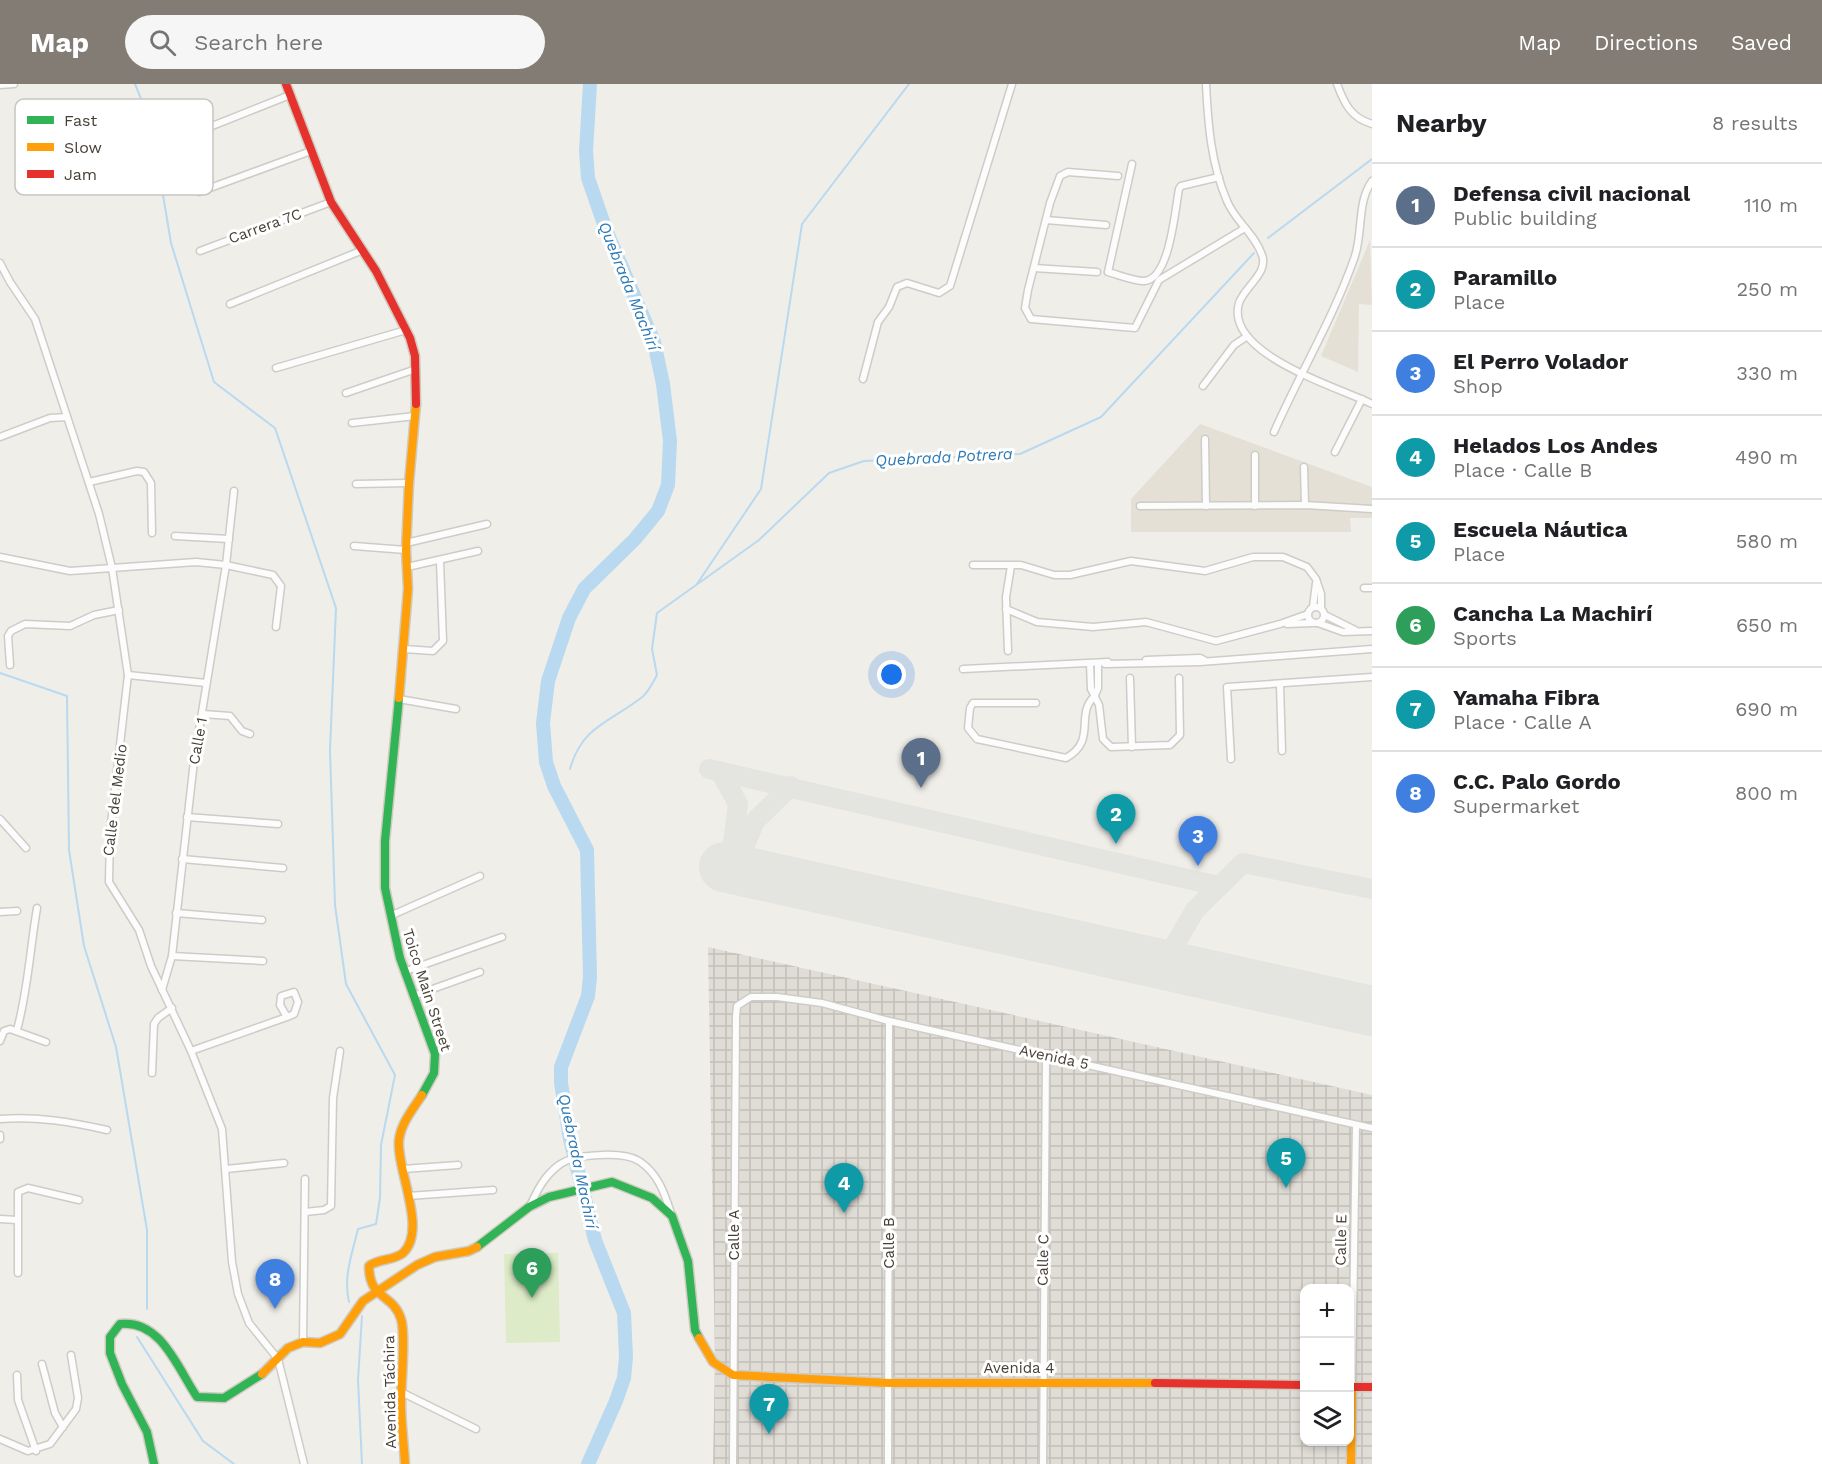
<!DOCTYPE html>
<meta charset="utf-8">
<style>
body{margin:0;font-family:"Work Sans",sans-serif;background:#f6f6f6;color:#202124}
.controls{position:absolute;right:18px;bottom:18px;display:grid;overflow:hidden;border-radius:12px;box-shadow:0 3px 9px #0003}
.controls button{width:54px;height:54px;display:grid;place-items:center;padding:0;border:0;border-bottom:2px solid #e0e0e0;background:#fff;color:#202124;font:30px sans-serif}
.you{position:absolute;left:892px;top:591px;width:21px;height:21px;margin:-15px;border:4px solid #fff;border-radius:50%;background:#1a73e8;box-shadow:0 0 0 9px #1a73e833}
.badge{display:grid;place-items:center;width:39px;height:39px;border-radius:50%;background:#827c74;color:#fff;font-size:20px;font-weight:700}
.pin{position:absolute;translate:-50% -50px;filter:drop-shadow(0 2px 3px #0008)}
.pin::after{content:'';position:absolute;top:32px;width:21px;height:18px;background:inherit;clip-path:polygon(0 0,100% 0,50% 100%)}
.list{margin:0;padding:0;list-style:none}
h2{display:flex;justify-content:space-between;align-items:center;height:78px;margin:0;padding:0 24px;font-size:26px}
h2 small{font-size:20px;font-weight:400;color:#757577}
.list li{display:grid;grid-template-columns:39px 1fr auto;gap:18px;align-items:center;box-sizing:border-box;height:84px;padding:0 24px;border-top:2px solid #e0e0e0}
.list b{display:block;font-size:22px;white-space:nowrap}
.list p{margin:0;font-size:20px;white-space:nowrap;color:#757577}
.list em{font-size:20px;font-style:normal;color:#757577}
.icon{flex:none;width:33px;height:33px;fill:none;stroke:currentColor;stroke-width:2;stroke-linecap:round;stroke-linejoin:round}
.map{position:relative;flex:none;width:1372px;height:1380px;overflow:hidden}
header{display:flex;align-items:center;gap:36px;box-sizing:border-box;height:84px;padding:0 30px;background:#827c74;color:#fff}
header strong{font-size:28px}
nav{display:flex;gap:33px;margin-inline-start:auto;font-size:21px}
.search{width:420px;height:54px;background:#f6f6f6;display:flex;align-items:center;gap:15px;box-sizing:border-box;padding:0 21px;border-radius:33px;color:#757577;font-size:22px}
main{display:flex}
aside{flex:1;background:#fff}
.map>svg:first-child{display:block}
</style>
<header>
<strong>Map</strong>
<div class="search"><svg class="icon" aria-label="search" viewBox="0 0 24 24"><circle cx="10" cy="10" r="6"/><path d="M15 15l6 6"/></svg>Search here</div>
<nav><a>Map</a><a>Directions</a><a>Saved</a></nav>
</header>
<main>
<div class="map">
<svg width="1372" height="1380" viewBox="0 0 1372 1380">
<defs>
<pattern id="industrial-grid" width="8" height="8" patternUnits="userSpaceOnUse" patternTransform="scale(1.5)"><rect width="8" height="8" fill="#e0ddd7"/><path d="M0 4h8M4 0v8" fill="none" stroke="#c2bfb9"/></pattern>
</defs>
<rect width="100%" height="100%" fill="#f0eee9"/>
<g fill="#e4e0d6">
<path d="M1370,156l2,65 -13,-1 -1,68 -37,-16z"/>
<path d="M1200,340l172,63v31h-22l1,14h-220v-33z"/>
</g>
<path fill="url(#industrial-grid)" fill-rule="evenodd" d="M708,863l664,148v369h-659l2,-104zM1304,1204h46v154h-46z"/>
<path fill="#ddebc8" d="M558,1169l2,89 -54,1 -2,-89z"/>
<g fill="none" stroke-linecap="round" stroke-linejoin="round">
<g stroke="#b8d9ef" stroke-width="2">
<path d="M135,0l16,39 20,120 43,139 61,46 61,180 -6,142 5,155 11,79 49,91 -14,70 -1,53 -4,26 -18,5c-6,25 -15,48 -9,73"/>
<path d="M1268,154l104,-79"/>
<path d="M697,500l64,-95 41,-265 107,-140"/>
<path d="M0,589l67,23 2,154 15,96 32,101 31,183v79"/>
<path d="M570,685c12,-43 40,-47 71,-71 7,-5 12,-16 16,-23l-5,-26 5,-36 102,-73 70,-67 35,-12 156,-7 81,-37 153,-164"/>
<path d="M362,1232l-4,64 4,84"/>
<path d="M137,1253l66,104 31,23"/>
</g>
<path stroke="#b8d9ef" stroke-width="14" d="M588,1380l28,-63 8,-23 2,-21 -2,-44 -29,-73 -25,-101 -9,-56v-16l27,-71 2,-19 -3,-127 -33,-64 -8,-24 -3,-39 5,-42 21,-63 15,-29 51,-50 23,-28 10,-26 2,-44 -7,-57 -9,-42 -48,-112 -18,-52 -2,-27 4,-67"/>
<g stroke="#e4e4e0" stroke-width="20">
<path d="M709,685l509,117"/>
<path d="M720,687l18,33 -7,55"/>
<path d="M735,785l20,-48 36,-35"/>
<path d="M1163,881l32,-55 48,-47 129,26"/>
</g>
<path stroke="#e4e4e0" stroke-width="50" d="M724,783l648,144"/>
<defs>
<g id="street">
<path d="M1206,0c2,40 5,80 21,117 8,20 28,33 35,54 7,18 -18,32 -23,48 -15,51 99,84 133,101"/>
<path d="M1337,0c7,19 14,34 35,40"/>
<path d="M0,1l14,-1"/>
<path d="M192,50l98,-39"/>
<path d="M1132,80l-24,108c11,3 25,9 36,9 26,-1 31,-72 35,-92l2,-3 38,-9"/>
<path d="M1118,92l-50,-4 -8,4 -10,27 -22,87 -3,18 6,11 104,9 24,-48 86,-52"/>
<path d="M199,108l112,-41"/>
<path d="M1046,136l60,5"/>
<path d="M200,167l131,-49"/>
<path d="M0,179l10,19 25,37 64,195 13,54 16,107 -18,157 -1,50 30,48 12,36 40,85 31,78 10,133 6,32 11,29 29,36 26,105"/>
<path d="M1034,184l63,4"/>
<path d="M230,220l133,-54"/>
<path d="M276,284l130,-38"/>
<path d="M863,295l15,-57 11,-15 8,-20 10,-4 32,10 11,-7 62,-202"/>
<path d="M1203,302l31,-41 12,-8"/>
<path d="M346,309l70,-24"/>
<path d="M352,339l63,-7"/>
<path d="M1274,348c26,-59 60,-115 81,-176 8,-25 2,-54 17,-75"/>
<path d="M0,353l50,-19 17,-1"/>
<path d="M1205,355l1,67"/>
<path d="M1335,368l27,-53"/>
<path d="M1255,371v51"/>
<path d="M1304,383l1,38"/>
<path d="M89,398l48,-11 7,1 7,11 1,50"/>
<path d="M356,400l53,-1"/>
<path d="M1140,422l165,-1 67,4"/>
<path d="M175,452l54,3"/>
<path d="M406,459l81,-19"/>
<path d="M354,462l52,4"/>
<path d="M0,473l70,14 126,-9 30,3 47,10 8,11 -5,41"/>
<path d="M973,481h48l33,10h16l61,-14 74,10 48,-14h30l24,10 9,12 5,15v14"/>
<path d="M407,483l71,-16"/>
<path d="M1364,504h8"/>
<circle cx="1316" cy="531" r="8"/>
<path d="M1313,523l3,-24"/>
<path d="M1006,525l31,13 56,5 53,-5 70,19 64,-17 28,-10"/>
<path d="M1325,531l30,15"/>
<path d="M1318,539l25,9 29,-1"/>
<path d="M1287,540l25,-1"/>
<path d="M404,565l29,2 10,-10 -3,-80"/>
<path d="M1008,567l-2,-54 5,-31"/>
<path d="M1146,576l54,-2 4,2"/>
<path d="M1090,580l1,25 8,16 4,34 8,8 59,-2 10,-10 -1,-57"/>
<path d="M1105,580l95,-2 172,-13"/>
<path d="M10,581l-2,-29 3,-5 14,-7 45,2 24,-11 25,-5"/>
<path d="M963,585l145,-7"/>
<path d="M128,591l78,8"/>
<path d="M1130,594l2,69"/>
<path d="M1280,601l2,66"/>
<path d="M1095,611l3,-7v-24"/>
<path d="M399,615l57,10"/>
<path d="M1036,619h-63l-3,5 -2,20 9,11 89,19c32,-18 8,-44 29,-62"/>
<path d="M203,630l27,2 12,15 8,3"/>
<path d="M1231,675l-4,-72 145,-10"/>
<path d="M187,733l91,7"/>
<path d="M0,735l26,29"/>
<path d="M182,775l101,9"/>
<path d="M0,828l17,-1"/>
<path d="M176,829l86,7"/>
<path d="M390,832l90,-40"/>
<path d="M172,872l91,5"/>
<path d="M406,887l96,-34"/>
<path d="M162,906l10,-34 22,-195 32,-196 8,-74"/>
<path d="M413,912l67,-24"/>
<path d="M17,946c11,-40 13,-81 20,-122"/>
<path d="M0,957l4,-10 6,-2 36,13"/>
<path d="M191,967l96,-34 7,-3 4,-12 -4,-10 -13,4 -1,9 7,12"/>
<path d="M152,989l2,-49 4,-6 14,-10"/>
<path d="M0,1035c37,-3 71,3 107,11"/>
<path d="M0,1051v4"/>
<path d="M226,1085l58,-6"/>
<path d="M403,1085l55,-4"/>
<path d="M408,1112l85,-6"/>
<path d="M530,1122c7,-15 14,-30 29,-41 14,-11 64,-14 80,-4 20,13 26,34 33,55"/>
<path d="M305,1128l19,-2 7,-4 2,-108 7,-47"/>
<path d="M0,1135l17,1"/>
<path d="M18,1189v-81l10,-4 51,12"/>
<path d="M303,1258l2,-163"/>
<path d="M42,1280l13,49 8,14"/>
<path d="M17,1291l1,25 18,51"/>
<path d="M1352,1303l4,-262"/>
<path d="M401,1308l75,37"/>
<path d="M0,1355l28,12 22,-7 26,-35 2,-11 -7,-43"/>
<path d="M733,1380l3,-447 1,-11 14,-9h26l45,6 67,18 483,107"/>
<path d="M888,1380l1,-443"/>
<path d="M1043,1380l3,-409"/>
</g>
<g id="fast">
<path d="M399,614l-14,143v47l15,70 35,96 -1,19 -12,22"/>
<path d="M477,1163l52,-40 20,-10 63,-15 40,16 20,18 16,45 7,69 4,8"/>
<path d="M154,1380l-7,-32 -25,-48 -12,-31v-16l10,-13c41,-5 58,45 77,73l27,1 38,-24"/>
</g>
<g id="slow">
<path d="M399,614l9,-109 -2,-39 3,-67 7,-79"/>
<path d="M699,1254l14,24 20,13 156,8h266"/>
<path d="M262,1290l26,-26 15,-6 17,1 20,-9 23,-33 54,-36 18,-8 34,-6 8,-4"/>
<path d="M405,1380c-1,-20 -4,-41 -4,-61 0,-18 5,-70 0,-84 -8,-26 -32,-19 -32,-53 10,-8 25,-5 34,-13 25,-23 -7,-84 -4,-113 2,-17 14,-31 23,-45"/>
<path d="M1351,1380l1,-77"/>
</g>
<g id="jam">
<path d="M286,0l45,118 45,69 34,67 5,18 1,48"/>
<path d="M1155,1299l149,2"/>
<path d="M1350,1303h22"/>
</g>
</defs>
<use href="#street" stroke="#ceccc6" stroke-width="9"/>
<use href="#fast" stroke="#d0cbc0" stroke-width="11"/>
<use href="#slow" stroke="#d0cbc0" stroke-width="11"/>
<use href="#jam" stroke="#d0cbc0" stroke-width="11"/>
<use href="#street" stroke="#fdfcfc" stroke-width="6"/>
<use href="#fast" stroke="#30b455" stroke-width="8"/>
<use href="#slow" stroke="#ff9f0a" stroke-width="8"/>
<use href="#jam" stroke="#e5322d" stroke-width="8"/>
</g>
<g text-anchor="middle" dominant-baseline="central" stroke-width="6" stroke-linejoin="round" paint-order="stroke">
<g font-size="15" fill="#463f35" stroke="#fff">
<text transform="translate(265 142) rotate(-20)">Carrera 7C</text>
<text transform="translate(198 657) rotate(-80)">Calle 1</text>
<text transform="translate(115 716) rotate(-83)">Calle del Medio</text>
<text transform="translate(427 906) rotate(72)">Toico Main Street</text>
<text transform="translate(1054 973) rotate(12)">Avenida 5</text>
<text transform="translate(734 1151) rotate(-90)">Calle A</text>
<text transform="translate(1341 1156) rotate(-89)">Calle E</text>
<text transform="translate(889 1159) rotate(-90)">Calle B</text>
<text transform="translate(1043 1176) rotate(-89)">Calle C</text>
<text x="1019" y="1284">Avenida 4</text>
<text transform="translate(390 1308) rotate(-91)">Avenida Táchira</text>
</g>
<g font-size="16" font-style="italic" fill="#2b79b5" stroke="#fff">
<text transform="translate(629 202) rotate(68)">Quebrada Machirí</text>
<text transform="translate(944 373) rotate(-3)">Quebrada Potrera</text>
<text transform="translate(578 1077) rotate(78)">Quebrada Machirí</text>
</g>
</g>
<rect x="15" y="15" width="198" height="96" rx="9" fill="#fff" stroke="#c8c5c2" stroke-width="1.5"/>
<rect x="27" y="32" width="27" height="8" fill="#30b455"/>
<rect x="27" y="59" width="27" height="8" fill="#ff9f0a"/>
<rect x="27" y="86" width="27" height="8" fill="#e5322d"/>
<g font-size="16" fill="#463f35">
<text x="64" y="42">Fast</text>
<text x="64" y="69">Slow</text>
<text x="64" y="96">Jam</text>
</g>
</svg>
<div class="controls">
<button>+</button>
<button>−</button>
<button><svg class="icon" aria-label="layers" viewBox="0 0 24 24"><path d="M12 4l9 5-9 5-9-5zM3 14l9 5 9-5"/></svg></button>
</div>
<div class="you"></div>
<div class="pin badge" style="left:921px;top:704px;background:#5c6f8a">1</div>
<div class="pin badge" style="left:1116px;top:760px;background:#0f9aa8">2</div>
<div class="pin badge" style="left:1198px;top:782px;background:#3f7fe0">3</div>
<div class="pin badge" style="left:844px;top:1129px;background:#0f9aa8">4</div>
<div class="pin badge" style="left:1286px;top:1104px;background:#0f9aa8">5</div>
<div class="pin badge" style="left:532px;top:1214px;background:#2e9e5b">6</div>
<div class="pin badge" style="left:769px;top:1350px;background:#0f9aa8">7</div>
<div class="pin badge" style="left:275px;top:1225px;background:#3f7fe0">8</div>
</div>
<aside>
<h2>Nearby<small>8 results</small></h2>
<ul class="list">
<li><span class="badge" style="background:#5c6f8a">1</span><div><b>Defensa civil nacional</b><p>Public building</p></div><em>110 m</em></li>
<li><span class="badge" style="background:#0f9aa8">2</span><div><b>Paramillo</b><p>Place</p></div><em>250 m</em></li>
<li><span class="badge" style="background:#3f7fe0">3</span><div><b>El Perro Volador</b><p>Shop</p></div><em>330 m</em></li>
<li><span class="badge" style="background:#0f9aa8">4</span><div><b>Helados Los Andes</b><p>Place · Calle B</p></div><em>490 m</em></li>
<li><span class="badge" style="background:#0f9aa8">5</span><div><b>Escuela Náutica</b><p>Place</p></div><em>580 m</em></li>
<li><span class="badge" style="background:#2e9e5b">6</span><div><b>Cancha La Machirí</b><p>Sports</p></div><em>650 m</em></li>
<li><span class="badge" style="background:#0f9aa8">7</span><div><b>Yamaha Fibra</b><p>Place · Calle A</p></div><em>690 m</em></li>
<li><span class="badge" style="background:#3f7fe0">8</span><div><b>C.C. Palo Gordo</b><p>Supermarket</p></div><em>800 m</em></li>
</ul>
</aside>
</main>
